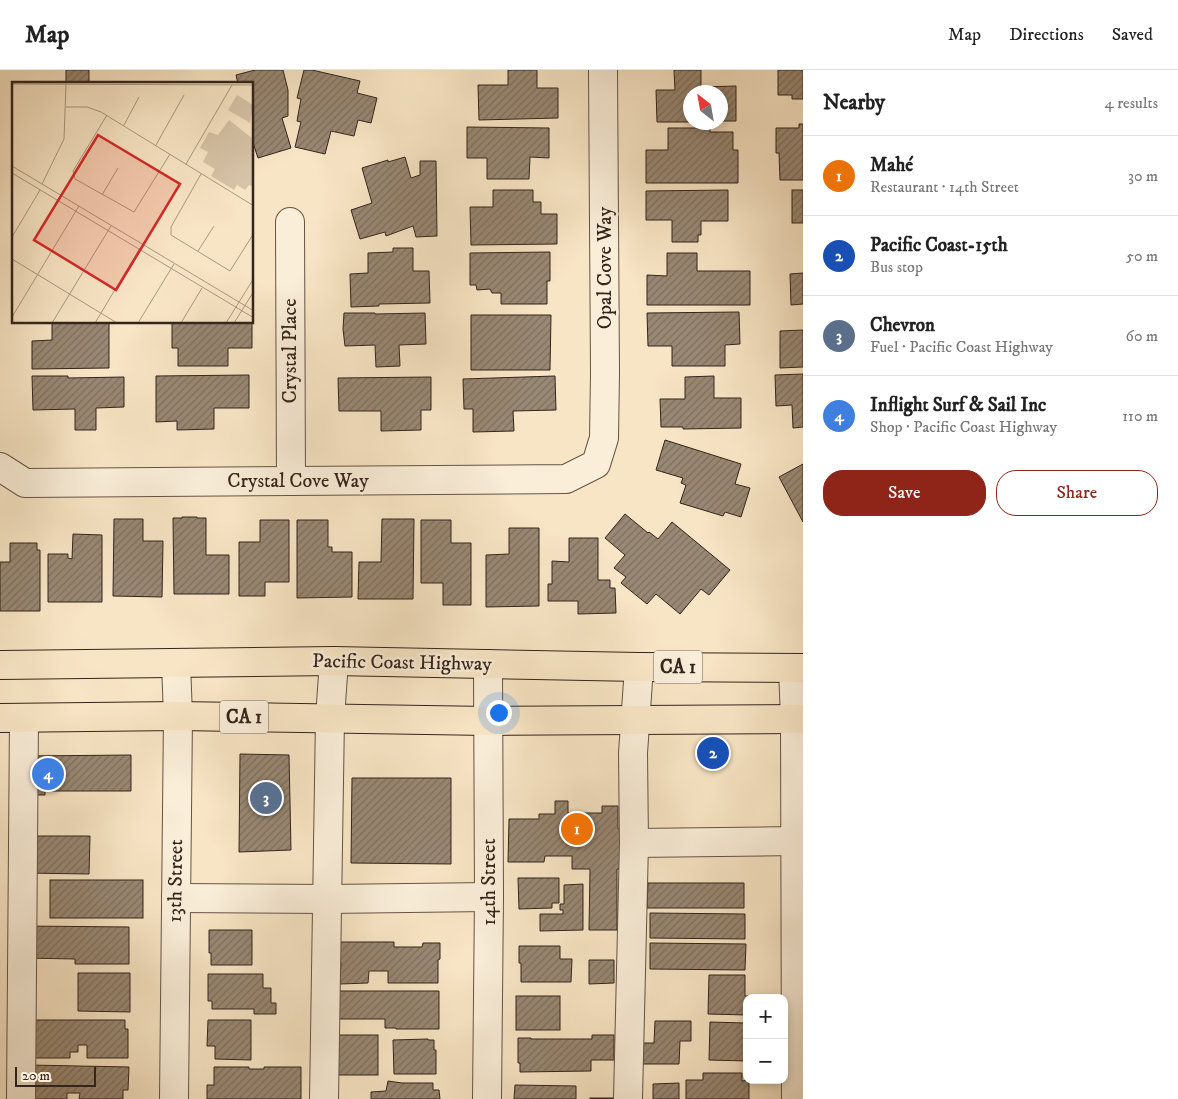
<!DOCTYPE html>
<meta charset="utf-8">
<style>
body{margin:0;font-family:"IM FELL DW Pica",serif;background:#f6f6f6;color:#222}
.controls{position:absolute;right:15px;bottom:15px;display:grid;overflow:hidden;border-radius:10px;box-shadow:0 2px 8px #0003}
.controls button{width:45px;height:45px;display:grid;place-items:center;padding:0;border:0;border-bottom:1px solid #e0e0e0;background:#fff;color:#222;font:25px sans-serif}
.compass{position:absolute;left:683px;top:15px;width:45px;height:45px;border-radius:50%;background:#fff;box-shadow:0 2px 8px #0003;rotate:329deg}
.scale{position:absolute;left:15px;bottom:12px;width:81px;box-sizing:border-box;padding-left:5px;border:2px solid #33241c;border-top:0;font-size:14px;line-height:18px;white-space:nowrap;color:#33241c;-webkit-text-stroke:4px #faeed9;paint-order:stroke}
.you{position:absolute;left:498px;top:642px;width:18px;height:18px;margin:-12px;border:4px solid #fff;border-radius:50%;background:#1a73e8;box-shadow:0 0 0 8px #1a73e833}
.badge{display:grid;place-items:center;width:32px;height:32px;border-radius:50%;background:#8f2418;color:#fff;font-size:16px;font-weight:700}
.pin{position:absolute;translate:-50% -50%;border:2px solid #fff;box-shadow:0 1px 5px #0006}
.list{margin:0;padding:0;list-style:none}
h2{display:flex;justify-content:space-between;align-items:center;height:65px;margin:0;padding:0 20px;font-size:21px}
h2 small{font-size:16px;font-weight:400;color:#767676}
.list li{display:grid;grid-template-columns:32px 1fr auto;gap:15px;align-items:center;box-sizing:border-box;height:80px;padding:0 20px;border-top:1px solid #e0e0e0}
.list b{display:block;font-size:19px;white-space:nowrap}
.list p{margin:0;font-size:16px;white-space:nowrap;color:#767676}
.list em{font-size:16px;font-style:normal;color:#767676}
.actions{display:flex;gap:10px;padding:15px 20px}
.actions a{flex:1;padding:11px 0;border:1px solid #8f2418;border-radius:20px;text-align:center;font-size:18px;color:#8f2418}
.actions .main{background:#8f2418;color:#fff}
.map{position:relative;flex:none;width:803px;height:1029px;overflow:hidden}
header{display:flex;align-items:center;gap:30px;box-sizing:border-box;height:70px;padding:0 25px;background:#fff;border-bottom:1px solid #e0e0e0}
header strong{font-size:24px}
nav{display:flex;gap:28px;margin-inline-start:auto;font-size:18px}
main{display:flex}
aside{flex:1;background:#fff}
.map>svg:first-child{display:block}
</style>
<header>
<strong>Map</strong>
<nav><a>Map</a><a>Directions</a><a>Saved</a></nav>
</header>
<main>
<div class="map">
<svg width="803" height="1029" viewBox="0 0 803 1029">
<defs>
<pattern id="building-hatch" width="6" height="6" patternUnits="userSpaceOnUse" patternTransform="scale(1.25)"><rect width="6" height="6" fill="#998874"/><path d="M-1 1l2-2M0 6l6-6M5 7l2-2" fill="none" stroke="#7d6f5e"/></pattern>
</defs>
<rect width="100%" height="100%" fill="#f8e5c5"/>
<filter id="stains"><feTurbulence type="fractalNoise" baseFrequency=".004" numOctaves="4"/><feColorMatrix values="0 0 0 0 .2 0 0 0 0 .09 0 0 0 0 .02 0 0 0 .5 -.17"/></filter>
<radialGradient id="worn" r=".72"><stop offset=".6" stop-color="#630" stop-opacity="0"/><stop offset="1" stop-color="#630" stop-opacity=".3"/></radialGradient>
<g fill="url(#building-hatch)" stroke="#33241c">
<rect x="66" y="0" width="23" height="14"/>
<path d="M255,0h28l5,20v26l-6,2 9,30 -33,10 -6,-18v-56h-14l-2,-9z"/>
<path d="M304,0h8l48,11 -3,12 20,5 -6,25 -13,-3 -4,16 -23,-5 -6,23 -30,-7 6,-25 -4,-1 4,-22 -4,-1z"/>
<path d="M508,0h29v18h21v30l-79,2 -1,-35h30z"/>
<path d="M674,0h27v17l35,-1v35h-16v-29h-30v30h-33l-1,-32h19z"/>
<path d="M778,0h25v29h-11v-4h-14z"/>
<path d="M799,54h4v56h-23l-1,-27h-3v-25h23z"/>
<path d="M467,57l82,1v30l-19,-1 -1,22h-42v-21h-20z"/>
<path d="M668,58h42v4h23v18h5v33h-92v-33h22z"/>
<path d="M405,87l6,21 9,-3v-14h16l1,75 -21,1 -3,-11 -27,10 -1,-4 -25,7 -9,-29 21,-7 -10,-35 26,-8v2z"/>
<path d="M493,120h40v12h8v12h16v30l-86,1 -1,-38h23z"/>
<path d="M728,120v31h-27v14h-3v7h-26v-22h-26v-29z"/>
<rect x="792" y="120" width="11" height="33"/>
<path d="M393,178h20v23h16l1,32 -51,1v2l-28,1 -1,-33 18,-1v-20l25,-1z"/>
<path d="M550,182v29h-3v23h-46v-11h-9l-2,-4 -13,1 -1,-5h-6v-32z"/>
<path d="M667,183h30v18h53v34h-103v-30l20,1z"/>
<path d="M803,203v31l-12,1 -1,-31z"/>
<path d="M739,242l1,32 -15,1v21h-53v-20h-24l-1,-33z"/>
<path d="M344,243h31v1l50,-1 1,31 -27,1 1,21 -24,1 -1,-22 -30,1 -2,-17z"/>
<path d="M471,245h80l-1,55h-79z"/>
<path d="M52,252h57v46l-77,1v-28l20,-1z"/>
<path d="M172,252h80v26h-24v18h-50v-18h-6z"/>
<path d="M803,260v37l-23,1v-37z"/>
<path d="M803,304v53l-10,1 -1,-23 -16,1 -1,-31z"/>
<path d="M249,305v33h-35v21l-37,1v-9l-21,1v-46z"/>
<path d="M32,306h36v2l56,-1v30l-28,1v22h-21v-21l-42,1z"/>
<path d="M555,306l1,34 -43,1 1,20 -41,1v-23h-9l-1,-30z"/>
<path d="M714,306v22h27v30l-58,1v-2h-22l-1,-28h25v-22z"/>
<path d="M431,307v33h-10v20l-40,1v-20h-42l-1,-33z"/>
<path d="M665,370l76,24 -6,20 15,4 -9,29 -16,-5 -2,4 -43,-13 6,-18 -5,-2 2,-5 -27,-8z"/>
<path d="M803,394v58l-24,-45z"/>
<path d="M625,444l23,19 1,-1 9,7 14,-17 58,48 -21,25 -8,-6 -21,25 -24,-20 -9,10 -26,-21 5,-6 -12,-9 11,-13 -20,-17z"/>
<path d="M182,447h15v1h9v37h23v39h-55l-1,-76h9z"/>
<path d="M114,449h29v22h20l-1,56 -49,-1z"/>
<path d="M382,449h32l-1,80h-55l1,-37h22z"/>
<path d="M260,450h29v62h-24v14h-26v-54h21z"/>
<path d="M297,450h31v27h4v5h20v45l-55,1z"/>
<path d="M421,450h30v23h20v62h-28v-22h-22z"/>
<path d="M509,458h30v78l-53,1v-52l23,-1z"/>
<path d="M73,464l29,1v67h-54v-48h20v4l4,1z"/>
<path d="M569,468h29v42h12v8h5l1,25 -38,1v-13h-30v-17h4v-23l17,1z"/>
<path d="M10,473h27v7h3v61h-40v-49h10z"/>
<path d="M240,684l49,1 2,95 -52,2z"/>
<path d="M131,685v36h-86v4h-18v-39z"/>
<path d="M352,708h99v86l-100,-1z"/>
<path d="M555,731h13v12h34v-7h16v23h4v40h-5v61h-28l1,-61h-18v-13h-27l-1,6h-36l1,-43h30v-5h16z"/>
<path d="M24,766h66l-1,38 -65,-1z"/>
<path d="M518,808h41v25h-7v5l-33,1z"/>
<rect x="50" y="810" width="93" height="38"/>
<path d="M648,813h96v25h-97z"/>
<path d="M583,814v46l-43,1v-17h23v-4h-3v-6h4v-19z"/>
<path d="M650,843l95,1v25l-95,-1z"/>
<path d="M25,856l104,1v37h-54v-5l-51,-1z"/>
<path d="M209,860h43v35h-41v-12h-2z"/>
<path d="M335,872h59v5h28l1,-4h17v16l-2,1v23h-50v-12h-19l-1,12 -28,1 1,-22h-6z"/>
<path d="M650,873l96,1 -1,26 -95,-1z"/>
<path d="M519,876h41v13h12l-1,23h-50v-19h-2z"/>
<path d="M589,890h25v23l-25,1z"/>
<path d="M78,903h52v39l-52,-1z"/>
<path d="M208,904h55v14h8v15h5v11h-22v-5h-42v-8h-4z"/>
<path d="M709,905h36v21h4v2h-2v17l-39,-1z"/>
<path d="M334,921h105v38h-43v-1h-11v-9h-51z"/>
<rect x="516" y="926" width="44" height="34"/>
<path d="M25,950h100v9h3v29h-41v-13h-9v7h-8v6h-45z"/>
<path d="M208,950h43v40l-36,-1v-13h-8z"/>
<path d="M655,951h36v20h-11l-1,23h-38v-21h13z"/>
<path d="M710,952l35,1 -1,14h3v24l-38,-1z"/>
<rect x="337" y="965" width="41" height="40"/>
<path d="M592,965h22v25h-23v11l-71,1v-9h-2v-25h13v1h61z"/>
<path d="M428,969v1h6v10h2v24h-42l-1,-34z"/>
<path d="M29,995l100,2 -1,23h-5v9h-44l1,-6h-13v6h-38z"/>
<path d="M214,997h35v2h15v-2h37v32h-94v-14h7z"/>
<path d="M703,1003h39v8l7,-1v19h-63v-19h17z"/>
<path d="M388,1011l14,2h31v7h6l1,9h-69v-7l15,-1z"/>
<path d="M679,1013v16h-26v-15z"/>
<path d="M515,1015l61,1v13h-62z"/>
<rect x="590" y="1028" width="24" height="1"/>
</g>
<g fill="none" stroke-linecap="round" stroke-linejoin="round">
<defs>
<g id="minor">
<path d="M290,152l1,259"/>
<path d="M0,397l25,16 541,-4 30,-15 8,-26 1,-65 -2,-303"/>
<path d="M793,598l2,51 1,380"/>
<path d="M634,773l161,-2"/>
<path d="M176,828l151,1 162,-2"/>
<path d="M21,1029l3,-381"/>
<path d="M174,1029l4,-383 -2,-53"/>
<path d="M324,1029l6,-381 4,-57"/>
<path d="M487,1029l2,-202 -1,-233"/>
<path d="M628,1029l6,-256 -1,-90 6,-86"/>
</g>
<g id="highway">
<path d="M0,595l334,-4 305,6 164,1"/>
<path d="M0,648l178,-2 310,5 315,-2"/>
</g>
</defs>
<use href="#minor" stroke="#645446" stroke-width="30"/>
<use href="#highway" stroke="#33241c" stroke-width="30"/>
<use href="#minor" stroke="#faeed9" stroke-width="28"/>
<use href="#highway" stroke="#f8e5c5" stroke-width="28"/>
</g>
<g text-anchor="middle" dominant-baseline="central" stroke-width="5" stroke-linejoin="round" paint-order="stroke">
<g fill="#faeed9" stroke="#6f6155" stroke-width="1">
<rect x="654" y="580.5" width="48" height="33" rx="4"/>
<rect x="220" y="630.5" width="48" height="33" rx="4"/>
</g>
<g font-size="19" font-weight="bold" fill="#33241c">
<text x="678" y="597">CA 1</text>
<text x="244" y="647">CA 1</text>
</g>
<g font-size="20" fill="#33241c" stroke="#faeed9">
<text transform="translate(605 198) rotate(-90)">Opal Cove Way</text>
<text transform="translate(290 281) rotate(-90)">Crystal Place</text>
<text x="298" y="411">Crystal Cove Way</text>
<text transform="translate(402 593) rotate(1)">Pacific Coast Highway</text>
<text transform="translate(176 811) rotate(-89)">13th Street</text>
<text transform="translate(489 812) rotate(-90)">14th Street</text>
</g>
</g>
<g transform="translate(12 12)">
<rect width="241" height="241" fill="#f8e5c5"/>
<path d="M217,38l24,19v48l-4,-2 -4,5 -8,-5 -3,5 -23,-14 4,-7 -12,-7 5,-10 -8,-4 9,-16 9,3z" fill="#d7c4a8"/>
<path d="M225,13l16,10 -3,18 -22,-13z" fill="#d7c4a8"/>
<path fill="none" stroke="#a99881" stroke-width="1" d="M0,2l242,1M54,25h21l14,5 153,94M95,33l-34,56 2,8 59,33 36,-58M112,43l15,-28M144,63l28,-50M174,82l46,-79M0,84l242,145M0,91l242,145M189,92l-30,53v8l59,36 24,-38M30,102l22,-45 2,-55M90,113l16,-27M0,155l28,-47M186,169l16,-25M0,177l105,64M0,235l67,-111M40,241l59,-97M83,241l45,-75M126,241l36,-59M169,241l21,-35M214,241l28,-45M222,241l20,-32"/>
<path fill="#d62828" fill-opacity="0.15" stroke="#d62828" stroke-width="2.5" d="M86,53l82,49 -64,106 -82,-50z"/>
<rect width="241" height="241" fill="none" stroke="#33241c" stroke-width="2.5"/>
</g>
<rect width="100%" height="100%" filter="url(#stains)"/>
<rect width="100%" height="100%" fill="url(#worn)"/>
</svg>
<div class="controls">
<button>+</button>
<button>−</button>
</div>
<svg class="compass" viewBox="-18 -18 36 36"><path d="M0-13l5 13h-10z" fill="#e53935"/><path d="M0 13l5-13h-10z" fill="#767676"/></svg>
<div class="scale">20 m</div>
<div class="you"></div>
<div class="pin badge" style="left:577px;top:759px;background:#e8710a">1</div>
<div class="pin badge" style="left:713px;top:683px;background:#1a4fb4">2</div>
<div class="pin badge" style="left:266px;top:728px;background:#5c6f8a">3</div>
<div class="pin badge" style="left:48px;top:704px;background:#3f7fe0">4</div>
</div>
<aside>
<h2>Nearby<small>4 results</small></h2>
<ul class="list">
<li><span class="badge" style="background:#e8710a">1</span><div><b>Mahé</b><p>Restaurant · 14th Street</p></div><em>30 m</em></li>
<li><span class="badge" style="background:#1a4fb4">2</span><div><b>Pacific Coast-15th</b><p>Bus stop</p></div><em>50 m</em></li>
<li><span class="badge" style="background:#5c6f8a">3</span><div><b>Chevron</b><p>Fuel · Pacific Coast Highway</p></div><em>60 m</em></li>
<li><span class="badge" style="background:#3f7fe0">4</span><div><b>Inflight Surf &amp; Sail Inc</b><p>Shop · Pacific Coast Highway</p></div><em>110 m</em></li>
</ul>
<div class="actions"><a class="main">Save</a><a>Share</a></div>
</aside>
</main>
